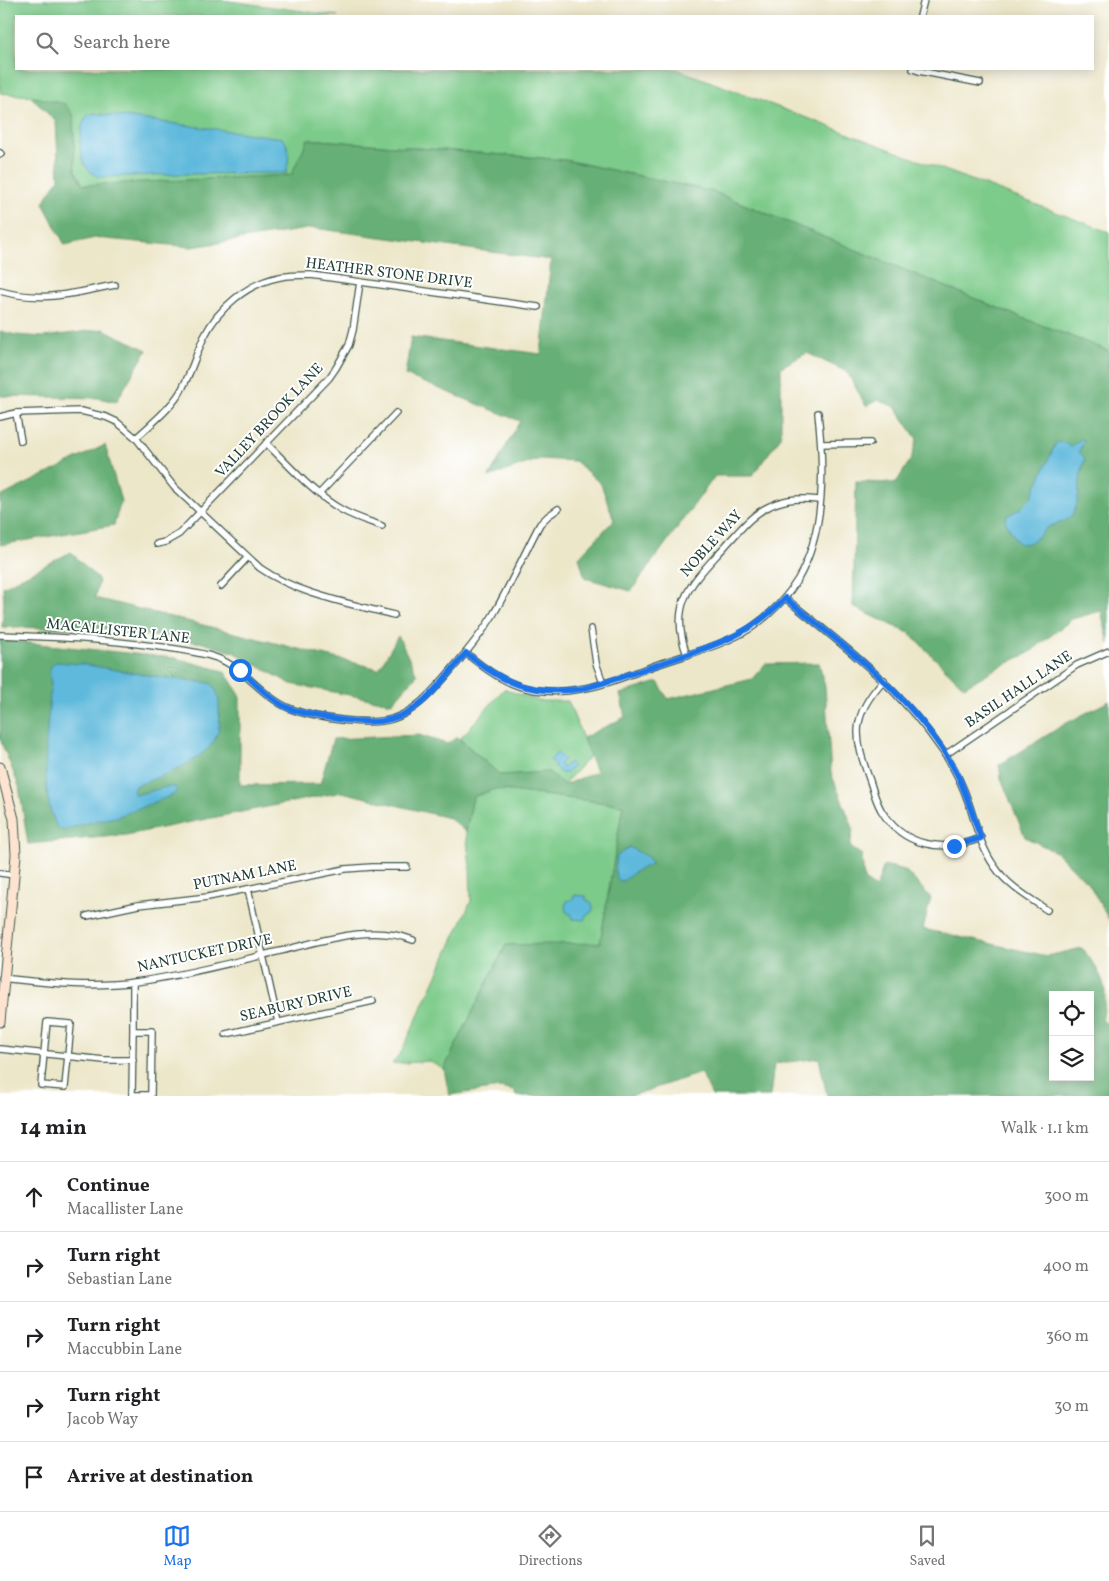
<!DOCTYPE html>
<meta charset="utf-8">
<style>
body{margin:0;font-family:Vollkorn,serif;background:#f6f6f6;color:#202124}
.controls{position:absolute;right:15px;bottom:15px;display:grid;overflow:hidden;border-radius:0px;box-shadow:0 2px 12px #0003}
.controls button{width:45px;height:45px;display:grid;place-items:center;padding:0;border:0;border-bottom:1px solid #e0e0e0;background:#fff;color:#202124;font:25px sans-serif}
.stop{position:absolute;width:15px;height:15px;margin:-11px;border:4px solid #1a73e8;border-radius:50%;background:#fff}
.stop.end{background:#1a73e8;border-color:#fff;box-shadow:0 1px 5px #0008}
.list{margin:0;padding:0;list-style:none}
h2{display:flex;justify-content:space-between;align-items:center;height:65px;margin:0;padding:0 20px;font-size:21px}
h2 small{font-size:16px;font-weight:400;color:#757577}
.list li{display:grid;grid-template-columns:32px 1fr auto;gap:15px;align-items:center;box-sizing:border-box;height:70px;padding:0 20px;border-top:1px solid #e0e0e0}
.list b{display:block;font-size:19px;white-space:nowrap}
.list p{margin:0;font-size:16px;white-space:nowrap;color:#757577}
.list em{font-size:16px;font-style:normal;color:#757577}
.icon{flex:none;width:28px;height:28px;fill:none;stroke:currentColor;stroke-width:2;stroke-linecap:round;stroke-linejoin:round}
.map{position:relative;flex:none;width:1109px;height:1096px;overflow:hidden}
.search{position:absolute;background:#fff;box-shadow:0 2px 12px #0003;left:15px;right:15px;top:15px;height:55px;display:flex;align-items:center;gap:12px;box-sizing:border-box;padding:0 18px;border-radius:0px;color:#757577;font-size:19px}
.sheet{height:415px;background:#fff}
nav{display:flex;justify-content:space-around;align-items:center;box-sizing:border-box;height:70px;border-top:1px solid #e0e0e0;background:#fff;font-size:14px;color:#757577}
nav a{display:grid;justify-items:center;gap:2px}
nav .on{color:#1a73e8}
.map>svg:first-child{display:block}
</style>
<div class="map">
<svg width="1109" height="1096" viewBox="0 0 1109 1096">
<rect width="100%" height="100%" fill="#fff"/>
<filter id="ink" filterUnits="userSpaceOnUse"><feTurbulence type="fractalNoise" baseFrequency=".02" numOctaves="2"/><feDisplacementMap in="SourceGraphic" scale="10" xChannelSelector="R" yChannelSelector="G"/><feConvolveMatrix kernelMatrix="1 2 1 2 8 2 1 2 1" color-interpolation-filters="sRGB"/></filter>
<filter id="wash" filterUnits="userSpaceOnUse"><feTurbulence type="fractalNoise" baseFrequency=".0096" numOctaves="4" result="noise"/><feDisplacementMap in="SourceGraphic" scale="20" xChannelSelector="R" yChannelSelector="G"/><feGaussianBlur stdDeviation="1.12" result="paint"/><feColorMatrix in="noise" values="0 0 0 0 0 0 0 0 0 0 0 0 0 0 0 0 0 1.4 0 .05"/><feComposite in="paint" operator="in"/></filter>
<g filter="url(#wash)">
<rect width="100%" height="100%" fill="#ede7ca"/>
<g fill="#7dcb8a" stroke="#4e845f">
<path d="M0,0h222l116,16h-322v53h661l432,163v119l-94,-36 -301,-123 -149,-32 -257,-21 -17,36 -208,10 -8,-14 -2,-57 -43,-18 -30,-3z"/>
<path d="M504,689l35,12h29l22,55 -27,29 -14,-13 -49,3 -40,-36z"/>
<path d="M495,789l128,16 -23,139 -94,1 -62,124 -15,-8 -37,3 10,-13 69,-150 -1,-34 -4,-35 7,-35z"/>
</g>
<g fill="#66af76" stroke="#427655" fill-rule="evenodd">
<path d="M30,96l35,8 8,10 2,56 8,15 208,-10 17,-36 257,21 149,32 301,123 94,36v293l-8,-33 -29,8 -43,34 -32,15 -33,19 -55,-54 -56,-26 3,-125 40,1 15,-24 6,-20 -22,-32 -17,-7 -12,6 -19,-34 -40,-19 -26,14v70l-29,39h-37l-84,115 -46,-13 -6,-21 35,-37 -13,-36 -26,-23 -35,-2 -51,18 31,-56 -115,-46 6,-38 130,17 10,-94 -238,-32 -121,19 -97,-9 -30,7 -22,-42 16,-24 -3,-57z"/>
<path d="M103,329l44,21 -31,52 -18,-4 -98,-2v-65l16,4 28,2z"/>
<path d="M105,445l16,56 -7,24 -114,20v-48z"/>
<path d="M71,552l28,28 -4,18 284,71 19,-33 19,39 -25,28 -101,-19 -58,-32 -30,-9 -101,-14 -100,-2 2,-24 -1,-16z"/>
<path d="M0,640l175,18 49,13 16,24v90l80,-1 13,-45 86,-4 28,9 10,-7 43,38 49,-3 15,13 32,-13 -13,-34 42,-21 -5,-23 38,-12 10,17 84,-20 13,-15 54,-1 6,24 6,86 22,55 -3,19 12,8 2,25 12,8 8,-23 21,5 26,28 -8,31 124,27 35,-8c22,30 27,36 20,73l7,3v72h-282l-8,-38 -45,6 -4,32h-58l-11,-23 -71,23h-114l-1,-5 -15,-3 -51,7 -5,-26 62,-124 94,-2 23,-138 -128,-16 -22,8 -7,35 -17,-14 -107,-26 -216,43 -98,9 -9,-58 -19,-47zM1053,995h37v82h-37z"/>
<path d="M1109,701v219l-20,-36 -33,-32 -31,-15 -24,-59 -2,-13 66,-41z"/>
</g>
<g fill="#5eb9dc" stroke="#3e7b88">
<path d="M94,113l188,25c9,8 7,24 4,35h-9l-96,1 -82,3c-7,-3 -14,-9 -16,-17 -4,-10 -4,-31 2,-41 2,-4 5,-5 9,-6z"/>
<path d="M1081,439l3,1 -5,12 6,6c-1,6 -3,10 -4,16 -3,14 0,37 -16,47 -5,3 -13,3 -18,7 -9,7 -14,19 -29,15l-13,-22 2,-5 14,-8 10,-10 25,-55 6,-1 9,5z"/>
<path d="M56,662l26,2 81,14 47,5c9,7 9,17 9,28 1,9 1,18 -3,26 -9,23 -58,41 -81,49l-2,5 2,4 31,-8h9l2,4 -4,4 -57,22 -21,4 -32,9 -6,-3c-19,-36 -9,-104 -6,-144 -1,-8 -4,-16 5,-21z"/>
<path d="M557,753l7,7 -5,5 4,3 6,-6 4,4 -7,8 -2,-2 -2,2 -8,-7 1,-2 -5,-5z"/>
<path d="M629,847l20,11 2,6 -15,7 -13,10 -5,-1 -3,-8 2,-16z"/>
<path d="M574,895l12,1v4c6,2 7,5 7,11l-8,5v4l-13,-1v-4l-6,-3 -1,-6 2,-5 6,-2z"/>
</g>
</g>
<g filter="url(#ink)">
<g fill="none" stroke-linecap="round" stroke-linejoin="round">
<defs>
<g id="street">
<path d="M920,16l4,-16"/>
<path d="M913,69l6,2 61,12"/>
<path d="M0,153l1,1"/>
<path d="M0,291c43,12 73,2 115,-6"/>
<path d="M16,413l5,28"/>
<path d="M0,417l16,-4 65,-2 25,6 11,5 19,16 38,49 86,81c39,27 89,35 134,47"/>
<path d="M136,438c15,-14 32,-27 43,-44 11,-17 16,-38 25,-57 14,-29 44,-54 76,-60 10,-2 21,-2 31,-2l227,32"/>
<path d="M266,443c24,23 47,51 76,67 12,7 26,11 40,16"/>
<path d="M821,444l49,-1"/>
<path d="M319,494l77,-81"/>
<path d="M157,544l8,-2 14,-8 150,-156 7,-10 13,-23 4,-15 7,-48"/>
<path d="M221,586l26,-28"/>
<path d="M785,598c61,49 114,89 159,155 11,16 19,33 25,51 7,21 12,44 26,63 13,19 33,30 52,43"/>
<path d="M591,629l5,34 7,20"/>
<path d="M0,635c52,2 103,4 154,11 21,3 43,5 63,12 29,11 46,40 74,51 23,9 77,17 101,10 24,-8 39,-26 55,-44 16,-19 33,-38 46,-60 17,-29 31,-61 47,-91l8,-8 10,-7"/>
<path d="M466,653c20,17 42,33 69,37 15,2 30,2 45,-1 26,-4 51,-15 76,-24 31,-11 67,-19 95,-37 19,-13 35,-29 47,-49 28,-49 26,-112 20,-166"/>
<path d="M687,655c-20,-54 7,-74 40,-111 13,-14 25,-30 43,-38 16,-8 32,-8 49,-6"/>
<path d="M884,680c-34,36 -30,58 -14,101 3,10 6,20 11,29 22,37 62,43 100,28"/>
<path d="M945,755l132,-90 32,-14"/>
<path d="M0,873l15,2"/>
<path d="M248,889l30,133"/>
<path d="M87,916l51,-11 70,-8 137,-28 27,-2h35"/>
<path d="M2,978c44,5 89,10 133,4 47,-6 94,-19 141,-30 43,-10 94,-29 137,-12"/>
<path d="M133,982v49h19l-1,64h-19l1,-64"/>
<path d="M47,1022l24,2 -6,63 -24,-2z"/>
<path d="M226,1034l147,-33"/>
<path d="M0,1049l104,11h29"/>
</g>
<path id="secondary" d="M0,767l14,52 2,36 -16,167"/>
</defs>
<use href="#street" stroke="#3e564a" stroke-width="8"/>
<use href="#secondary" stroke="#3e564a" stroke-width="11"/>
<use href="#street" stroke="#fff" stroke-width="5.5"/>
<use href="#secondary" stroke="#fde4d1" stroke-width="9"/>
</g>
</g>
<g fill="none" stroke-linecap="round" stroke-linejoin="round" filter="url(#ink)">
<path stroke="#1a73e8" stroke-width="6" d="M240,670c14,12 27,27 44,36 19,10 76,18 98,15 12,-2 25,-7 35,-15 19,-14 33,-35 49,-53 37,31 66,42 115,36 25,-6 49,-15 73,-23 51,-18 93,-27 131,-68 63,51 133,102 172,176 10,20 16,43 24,64l-27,8"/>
</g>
<g text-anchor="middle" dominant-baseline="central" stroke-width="4" stroke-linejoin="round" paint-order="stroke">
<g font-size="15" fill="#1f3d34" stroke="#fff">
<text transform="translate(389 274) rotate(7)">HEATHER STONE DRIVE</text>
<text transform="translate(270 421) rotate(-47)">VALLEY BROOK LANE</text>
<text transform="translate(712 544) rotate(-48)">NOBLE WAY</text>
<text transform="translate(118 632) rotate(6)">MACALLISTER LANE</text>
<text transform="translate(1019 690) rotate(-34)">BASIL HALL LANE</text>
<text transform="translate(245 876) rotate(-11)">PUTNAM LANE</text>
<text transform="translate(205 954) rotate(-12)">NANTUCKET DRIVE</text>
<text transform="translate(296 1005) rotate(-13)">SEABURY DRIVE</text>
</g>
</g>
</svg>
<div class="controls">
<button><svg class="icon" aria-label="locate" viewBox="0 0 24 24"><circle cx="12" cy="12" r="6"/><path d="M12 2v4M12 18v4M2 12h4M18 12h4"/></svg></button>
<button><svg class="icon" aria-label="layers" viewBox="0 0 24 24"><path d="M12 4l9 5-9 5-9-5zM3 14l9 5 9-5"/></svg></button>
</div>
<div class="stop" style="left:240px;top:670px"></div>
<div class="stop end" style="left:954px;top:846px"></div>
<div class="search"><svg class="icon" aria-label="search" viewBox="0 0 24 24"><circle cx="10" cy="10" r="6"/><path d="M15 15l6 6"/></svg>Search here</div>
</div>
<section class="sheet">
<h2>14 min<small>Walk · 1.1 km</small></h2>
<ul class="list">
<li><svg class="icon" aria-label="ahead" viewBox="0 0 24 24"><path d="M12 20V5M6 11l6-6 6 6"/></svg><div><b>Continue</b><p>Macallister Lane</p></div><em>300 m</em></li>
<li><svg class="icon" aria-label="right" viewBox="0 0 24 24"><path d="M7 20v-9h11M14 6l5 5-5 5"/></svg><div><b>Turn right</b><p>Sebastian Lane</p></div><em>400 m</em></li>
<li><svg class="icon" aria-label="right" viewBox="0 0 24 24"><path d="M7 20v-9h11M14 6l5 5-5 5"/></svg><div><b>Turn right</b><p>Maccubbin Lane</p></div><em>360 m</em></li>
<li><svg class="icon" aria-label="right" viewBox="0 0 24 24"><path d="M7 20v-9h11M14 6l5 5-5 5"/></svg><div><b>Turn right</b><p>Jacob Way</p></div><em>30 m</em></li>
<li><svg class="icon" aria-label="arrive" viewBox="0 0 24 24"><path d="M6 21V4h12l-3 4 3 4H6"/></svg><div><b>Arrive at destination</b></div></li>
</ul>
</section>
<nav>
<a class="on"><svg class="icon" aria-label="map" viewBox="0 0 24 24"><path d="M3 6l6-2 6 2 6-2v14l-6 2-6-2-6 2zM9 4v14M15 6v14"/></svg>Map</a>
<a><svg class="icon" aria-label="directions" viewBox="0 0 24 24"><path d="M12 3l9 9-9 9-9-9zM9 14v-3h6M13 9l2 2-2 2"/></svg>Directions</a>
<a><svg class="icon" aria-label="saved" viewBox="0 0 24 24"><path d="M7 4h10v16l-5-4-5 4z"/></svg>Saved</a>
</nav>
